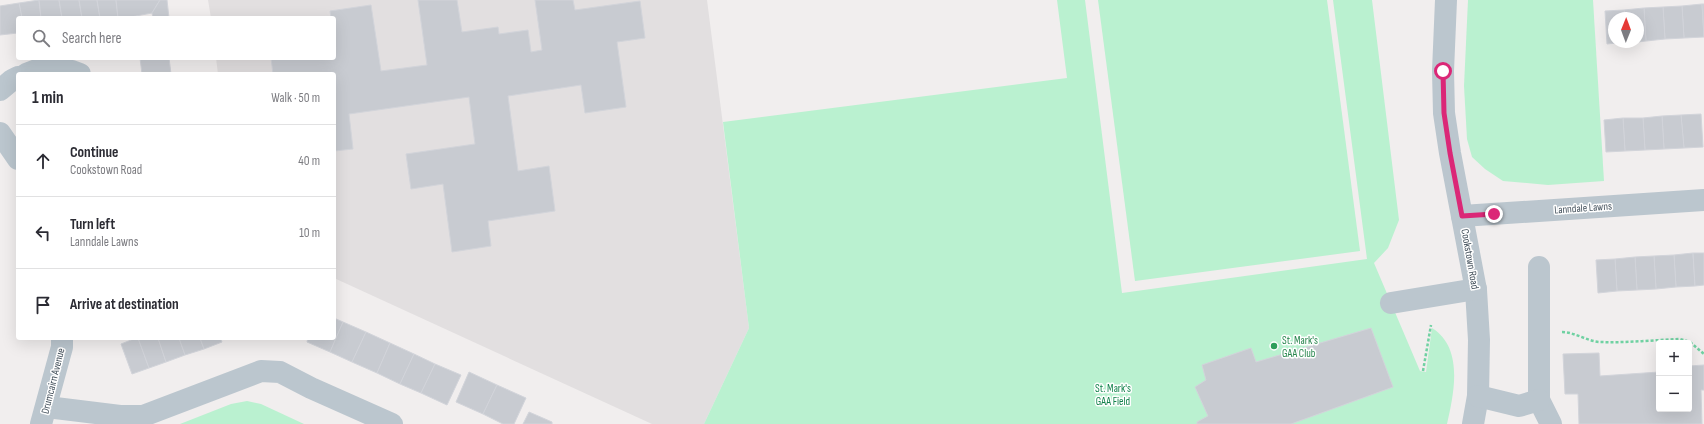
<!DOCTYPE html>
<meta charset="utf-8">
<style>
body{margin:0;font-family:"Sofia Sans Condensed",sans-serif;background:#f7f7f7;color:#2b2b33}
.controls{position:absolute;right:12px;bottom:12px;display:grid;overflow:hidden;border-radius:4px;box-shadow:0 4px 16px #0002}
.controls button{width:36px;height:36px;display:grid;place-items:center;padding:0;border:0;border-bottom:1px solid #e1e1e2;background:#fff;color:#2b2b33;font:20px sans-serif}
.compass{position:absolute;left:1608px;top:12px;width:36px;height:36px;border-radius:50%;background:#fff;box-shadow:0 4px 16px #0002;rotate:1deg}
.stop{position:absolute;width:12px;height:12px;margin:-9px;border:3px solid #db2777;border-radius:50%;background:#fff}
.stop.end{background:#db2777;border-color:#fff;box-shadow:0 1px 4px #0008}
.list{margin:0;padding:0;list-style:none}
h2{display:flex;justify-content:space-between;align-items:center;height:52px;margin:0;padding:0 16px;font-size:17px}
h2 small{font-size:13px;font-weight:400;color:#7c7c81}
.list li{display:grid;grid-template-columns:26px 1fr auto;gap:12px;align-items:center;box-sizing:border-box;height:72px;padding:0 16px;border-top:1px solid #e1e1e2}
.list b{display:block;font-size:15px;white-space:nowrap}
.list p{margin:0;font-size:13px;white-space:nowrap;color:#7c7c81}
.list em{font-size:13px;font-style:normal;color:#7c7c81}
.icon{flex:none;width:22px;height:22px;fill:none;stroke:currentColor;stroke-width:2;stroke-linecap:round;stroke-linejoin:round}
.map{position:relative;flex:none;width:1704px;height:424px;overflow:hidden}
.search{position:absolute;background:#fff;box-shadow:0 4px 16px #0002;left:16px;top:16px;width:320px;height:44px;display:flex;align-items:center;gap:10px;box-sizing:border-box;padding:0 14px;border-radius:4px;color:#7c7c81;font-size:15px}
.panel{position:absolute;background:#fff;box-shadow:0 4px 16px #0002;left:16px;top:72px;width:320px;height:268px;border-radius:4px}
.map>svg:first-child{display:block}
</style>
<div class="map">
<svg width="1704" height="424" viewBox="0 0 1704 424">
<rect width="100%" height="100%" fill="#f1eeee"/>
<path fill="#e2dfe0" d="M208,0h499l42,328 -45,96h-52l-318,-146v-204h-116l-2,-16h118v-40h-123z"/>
<g fill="#baf1d0">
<path d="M1057,0h28l37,293 245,-34 -34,-259h39l27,220 -11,28 -14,15 46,108 6,1 6,-44c32,20 22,65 15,96h-743l45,-96 -26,-206 344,-44z"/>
<path d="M1098,0h229l33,251 -225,30z"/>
<path d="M1468,0h125l11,181 -56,4 -45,-4 -18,-12 -13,-12 -5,-18 -3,-53z"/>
<path d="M247,401l14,3 43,20h-124l51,-20z"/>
</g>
<g fill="#c8cbd1" stroke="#d2d4da">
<path d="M39,0l2,18h-19l-3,-15z"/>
<path d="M39,0h20l3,18h-21z"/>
<path d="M59,0h20l3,18h-20z"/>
<path d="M79,0h18l3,18h-18z"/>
<path d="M97,0h19l2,18h-18z"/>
<path d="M116,0h44l-8,13 -27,5h-7z"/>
<path d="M160,0h7l2,18h-16l-1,-5z"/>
<path d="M418,0h39l5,32 36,-5 1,7 29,-4 3,22 11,-2 -7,-50h38l2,10 65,-9 5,37 -28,4 9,65 -41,6 -4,-28 -73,11 10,75 31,-5 6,45 -67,10 3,25 -39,6 -9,-68 -32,5 -5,-35 69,-10 -6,-47 -120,17 4,35 -19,2v-77h-61l-2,-16h63v-40h-3l-1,-7 41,-6 10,66 46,-6z"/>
<path d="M19,3l3,15h-4v15l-18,2v-29z"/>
<path d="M1702,4l2,33 -20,1 -2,-32z"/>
<path d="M1702,4h2v33z"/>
<path d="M1682,6l2,32 -19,1 -2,-32z"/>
<path d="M1663,7l2,32 -19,2 -2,-33z"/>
<path d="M1644,8l2,33 -8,1v-24h-13l-1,-8z"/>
<path d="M1624,10l1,8h-11v24h13l-20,2 -2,-33z"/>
<path d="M140,58h29l2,16h-29z"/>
<path d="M1701,114l2,33 -19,1 -3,-33z"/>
<path d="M1681,115l3,33 -20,1 -2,-33z"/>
<path d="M1662,116l2,33 -19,1 -2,-32z"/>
<path d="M1623,118h20l2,32 -20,1z"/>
<path d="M1623,118l2,33 -19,1 -2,-32z"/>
<path d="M1693,253l2,33 -19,1 -2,-32z"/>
<path d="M1693,253h11v32l-9,1z"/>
<path d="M1674,255l2,32 -20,2 -2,-33z"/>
<path d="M1654,256l2,33 -19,1 -2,-33z"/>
<path d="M1635,257l2,33 -20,1 -2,-32z"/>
<path d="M1615,259l2,32 -19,2 -2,-33z"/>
<path d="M334,318l9,4 -13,30 -23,-10 1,-4h26z"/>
<path d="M343,322l23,10 -14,30 -22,-10z"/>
<path d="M1371,328l22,59 -102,37h-94v-2l11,-6 -13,-29 11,-7 -4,-15 49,-17 5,14z"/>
<path d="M366,332l24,11 -13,30 -25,-11z"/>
<path d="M136,338h2l11,30 -17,6 -11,-30z"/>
<path d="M138,338h20l8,24 -17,6z"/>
<path d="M158,338h21l6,17 -19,7z"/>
<path d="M179,338h21l4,11 -19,6z"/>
<path d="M200,338h20l2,4 -18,7z"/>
<path d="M390,343l24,11 -14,30 -23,-11z"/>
<path d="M1599,353l1,23 59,-4v37h30v-43l15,-1v25h-3l1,34h-123l-1,-30h-13l-2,-40z"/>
<path d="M414,354l21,10 -14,29 -21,-9z"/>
<path d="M435,364l26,11 -14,30 -26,-12z"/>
<path d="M469,372l28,13 -14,29 -27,-12z"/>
<path d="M497,385l29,13 -12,26h-11l-20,-10z"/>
<path d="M529,412l23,10v2h-29z"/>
</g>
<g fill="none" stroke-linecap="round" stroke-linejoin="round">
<g stroke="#70d1a2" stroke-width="2.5" stroke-dasharray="3 2" stroke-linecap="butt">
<path d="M1562,332c13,0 26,10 39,10 26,1 53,-2 79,-3l10,3 14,12"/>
<path d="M1423,371l8,-46"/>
</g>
<g stroke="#bbc6ce" stroke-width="22">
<path d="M1446,0l-3,71 1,42 6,40 26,137 3,50 -1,56 -5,28"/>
<path d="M26,74l13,-5 33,2 8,3"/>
<path d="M0,90l12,-10 6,-3"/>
<path d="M0,133l18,26"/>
<path d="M1462,216l242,-16"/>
<path d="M1539,267v133l12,24"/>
<path d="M1391,303l85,-14"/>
<path d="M1478,396l41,10 20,-6"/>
<path d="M47,407l73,9h23l118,-45 19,1 31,16 81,36"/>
<path d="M41,424l21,-77v-9"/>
</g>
</g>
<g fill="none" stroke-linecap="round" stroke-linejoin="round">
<path stroke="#db2777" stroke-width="5" d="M1443,71l1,42 6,40 12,63 32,-2"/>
</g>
<circle fill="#2e9e5b" stroke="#fff" stroke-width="1.5" cx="1274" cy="346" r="4"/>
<g text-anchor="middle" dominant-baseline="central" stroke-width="3" stroke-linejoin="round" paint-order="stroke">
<g font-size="11" fill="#45525d" stroke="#fff">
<text transform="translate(1583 208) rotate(-4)">Lanndale Lawns</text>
<text transform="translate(1470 259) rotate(80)">Cookstown Road</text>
<text transform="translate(53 381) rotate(-76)">Drumcairn Avenue</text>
</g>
<g font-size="11" fill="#27864d" stroke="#fff" text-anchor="start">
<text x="1282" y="340">St. Mark's<tspan x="1282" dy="13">GAA Club</tspan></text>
</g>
<g font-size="11" fill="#12824b" stroke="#fff">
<text x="1113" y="388">St. Mark's<tspan x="1113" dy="13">GAA Field</tspan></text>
</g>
</g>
</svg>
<div class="controls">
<button>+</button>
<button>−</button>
</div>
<svg class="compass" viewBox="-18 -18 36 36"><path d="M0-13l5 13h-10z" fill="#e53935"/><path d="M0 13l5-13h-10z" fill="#7c7c81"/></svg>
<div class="stop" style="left:1443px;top:71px"></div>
<div class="stop end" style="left:1494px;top:214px"></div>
<div class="search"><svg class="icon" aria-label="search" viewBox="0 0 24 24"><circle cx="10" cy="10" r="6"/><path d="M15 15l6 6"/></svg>Search here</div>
<section class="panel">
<h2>1 min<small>Walk · 50 m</small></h2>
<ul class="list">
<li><svg class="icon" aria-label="ahead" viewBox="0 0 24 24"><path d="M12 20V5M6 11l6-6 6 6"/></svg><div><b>Continue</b><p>Cookstown Road</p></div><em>40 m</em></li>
<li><svg class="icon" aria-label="left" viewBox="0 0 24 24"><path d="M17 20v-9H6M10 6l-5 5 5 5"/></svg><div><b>Turn left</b><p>Lanndale Lawns</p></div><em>10 m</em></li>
<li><svg class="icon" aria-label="arrive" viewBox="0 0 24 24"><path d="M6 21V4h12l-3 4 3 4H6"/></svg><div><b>Arrive at destination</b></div></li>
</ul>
</section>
</div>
